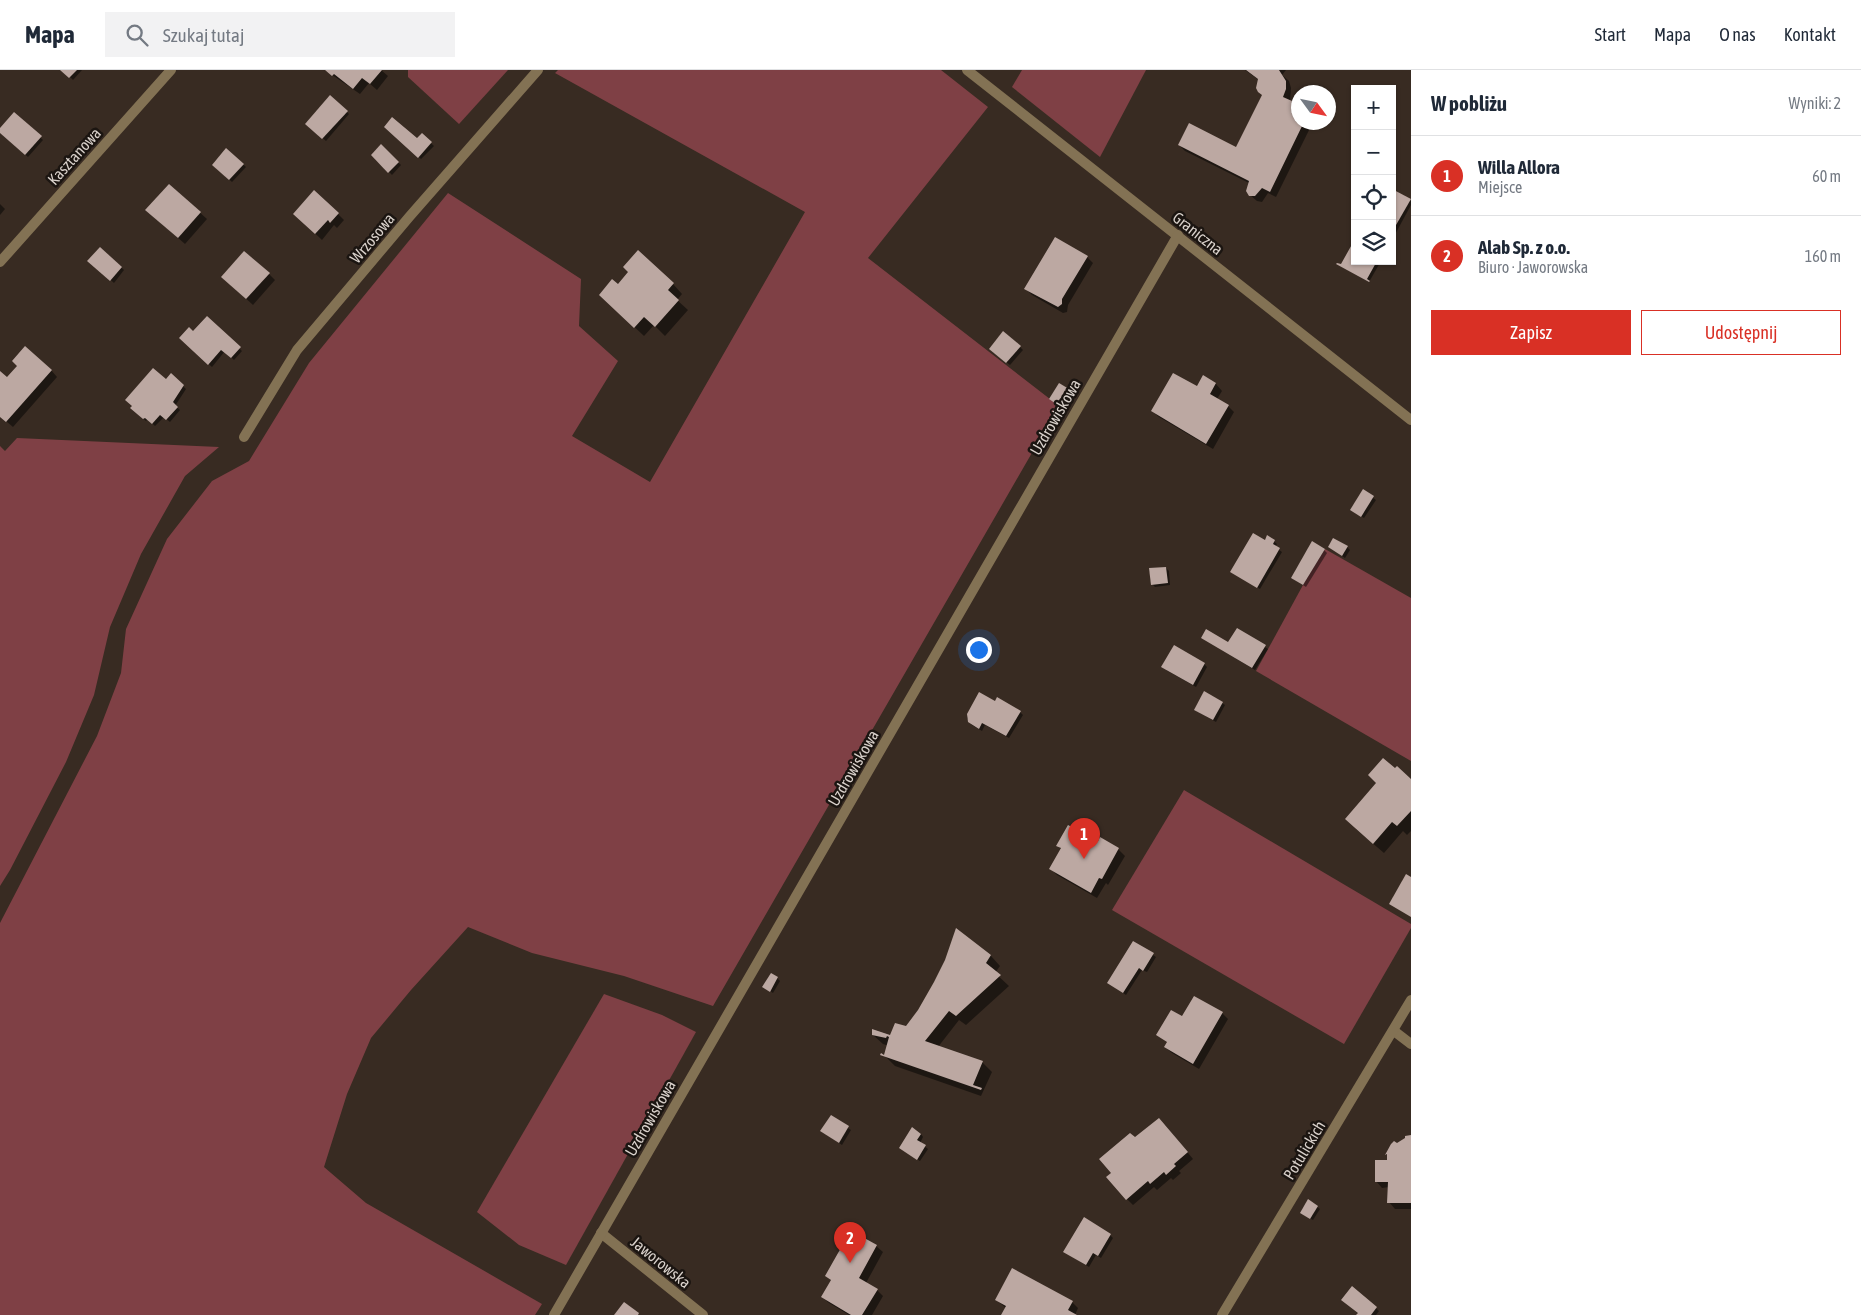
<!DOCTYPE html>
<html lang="pl">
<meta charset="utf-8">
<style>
body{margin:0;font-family:"Asap Condensed",sans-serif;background:#f2f2f3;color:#1f2937}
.controls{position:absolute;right:15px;top:15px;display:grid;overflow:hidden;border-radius:0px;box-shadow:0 1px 4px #0004}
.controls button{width:45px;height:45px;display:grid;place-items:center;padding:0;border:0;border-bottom:1px solid #e0e1e3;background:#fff;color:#1f2937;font:25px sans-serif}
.compass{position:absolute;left:1291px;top:15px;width:45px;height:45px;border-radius:50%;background:#fff;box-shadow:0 1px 4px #0004;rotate:123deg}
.you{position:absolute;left:978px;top:579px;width:18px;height:18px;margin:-12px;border:4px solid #fff;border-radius:50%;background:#1a73e8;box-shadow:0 0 0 8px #1a73e833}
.badge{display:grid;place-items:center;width:32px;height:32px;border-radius:50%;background:#d93025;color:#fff;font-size:16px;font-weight:700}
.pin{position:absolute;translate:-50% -41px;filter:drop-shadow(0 1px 2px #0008)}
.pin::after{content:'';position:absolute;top:26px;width:18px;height:15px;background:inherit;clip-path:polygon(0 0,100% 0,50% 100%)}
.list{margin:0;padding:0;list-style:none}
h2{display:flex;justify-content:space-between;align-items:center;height:65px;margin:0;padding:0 20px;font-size:21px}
h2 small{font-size:16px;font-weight:400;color:#747a83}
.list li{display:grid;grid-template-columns:32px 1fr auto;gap:15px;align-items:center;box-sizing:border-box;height:80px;padding:0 20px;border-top:1px solid #e0e1e3}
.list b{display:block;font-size:19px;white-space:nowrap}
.list p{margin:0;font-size:16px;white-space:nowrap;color:#747a83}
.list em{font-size:16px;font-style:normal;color:#747a83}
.actions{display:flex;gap:10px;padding:15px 20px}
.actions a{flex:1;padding:11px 0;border:1px solid #d93025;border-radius:0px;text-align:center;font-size:18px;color:#d93025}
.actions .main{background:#d93025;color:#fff}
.icon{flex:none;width:28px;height:28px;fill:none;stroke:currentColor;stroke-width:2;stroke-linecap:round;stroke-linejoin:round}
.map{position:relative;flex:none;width:1411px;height:1245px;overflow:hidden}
header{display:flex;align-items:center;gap:30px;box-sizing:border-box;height:70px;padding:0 25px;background:#fff;border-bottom:1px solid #e0e1e3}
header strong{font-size:24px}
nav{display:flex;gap:28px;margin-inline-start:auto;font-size:18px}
.search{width:350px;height:45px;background:#f2f2f3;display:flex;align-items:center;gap:12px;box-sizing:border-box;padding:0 18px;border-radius:0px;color:#747a83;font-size:19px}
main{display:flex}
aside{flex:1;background:#fff}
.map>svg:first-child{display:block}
</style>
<header>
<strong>Mapa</strong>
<div class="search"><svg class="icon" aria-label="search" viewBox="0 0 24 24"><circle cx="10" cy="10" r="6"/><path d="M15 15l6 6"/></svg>Szukaj tutaj</div>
<nav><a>Start</a><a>Mapa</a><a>O nas</a><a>Kontakt</a></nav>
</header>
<main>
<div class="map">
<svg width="1411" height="1245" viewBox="0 0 1411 1245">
<rect width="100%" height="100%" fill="#382b22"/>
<g fill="#7f4045">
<path d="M408,0h100l-49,54 -51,-47z"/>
<path d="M558,0h383l47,37 -120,151 191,148 -346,600 -89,-30 -92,-23 -64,-26 -57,63 -40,48 -24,56 -23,73 42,36 176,101 -7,11h-535v-392l97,-187 24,-63 5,-44 41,-90 45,-58 37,-20 60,-98 139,-170 133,86 -2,47 39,35 -46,75 78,46 155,-270 -250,-139z"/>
<path d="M1022,0h124l-46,87 -88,-70z"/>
<path d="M17,368l202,9 -34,29 -44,78 -31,73 -16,68 -28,67 -56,108 -10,16v-440l5,5z"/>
<path d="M1325,479l86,49v163l-155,-90 47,-86z"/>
<path d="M1184,720l227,134v4l-67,116 -232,-134z"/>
<path d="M604,924l58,21 34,17 -130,233 -47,-20 -42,-33z"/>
</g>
<g fill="#0007">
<path d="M63,0h19l-9,10z"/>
<path d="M325,0h56l7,6 -11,14 -8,-7 -9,11z"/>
<path d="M1245,0h41l-4,5 7,6 2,7 -1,13 3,2 4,-8 1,1v26h15l-37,75 -8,-4 -6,9 -5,-1 -7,-6 -1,-12 -64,-32 -6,-6 57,4 27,-53 -4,-16z"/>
<path d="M330,27l19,17 -23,27 -19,-17z"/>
<path d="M14,43l29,27 -15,17 -28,-25v-2z"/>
<path d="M385,57l32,13 5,-5 12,11 -13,13z"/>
<path d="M381,76l20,19 -9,10 -19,-20z"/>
<path d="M227,80l19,17 -14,15 -19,-17z"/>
<path d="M169,115l38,34 -22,25 -32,-28z"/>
<path d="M1392,121l19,10v4l-19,35z"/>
<path d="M0,134l5,5 -5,6z"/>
<path d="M338,144l6,6 -7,8 -3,-3 -12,15 -21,-20z"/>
<path d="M100,178l24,22 -10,13 -25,-23z"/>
<path d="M1087,187l6,6 -25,42 -1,7 -4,1 -31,-18 -6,-6z"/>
<path d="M1355,191h26l-12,21 -28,-16z"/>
<path d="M269,204l6,6 -22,25 -24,-22z"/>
<path d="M673,214l9,10 -5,6 11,10 -23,26 -11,-11 -10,11 -34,-32 8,-18z"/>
<path d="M207,248l35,33 -8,9 -9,-9 -13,16 -32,-29 14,-5z"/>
<path d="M1020,277l3,3 -13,15 -17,-13z"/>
<path d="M51,300l6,7 -44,50 -13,-11v-44l7,7z"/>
<path d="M171,305l15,14 -11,17 5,4 -10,12 -6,-5 -9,9 -7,-7 -2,2 -11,-10z"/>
<path d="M1203,307l13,7 6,7 -5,8 11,7 6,6 -21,37 -54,-32 -7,-6 45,-23z"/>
<path d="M1068,320l3,3 -9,15 -8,-6z"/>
<path d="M1364,421l12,9 -12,18 -10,-6z"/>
<path d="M1268,467l9,7 -2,3 7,5 -22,37 -28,-17 33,-31z"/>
<path d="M1329,477h18l3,3 -5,8z"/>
<path d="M1324,480l3,3 -21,34 -11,-7z"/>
<path d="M1166,498l3,3 1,14 -15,2 -3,-3z"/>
<path d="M1237,559l31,20 -13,21 -53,-32 26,6z"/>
<path d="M1204,594l3,3 -11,20 -30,-17z"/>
<path d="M995,633l25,9 3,3 -14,23 -24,-13 -3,6 -10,-6 -5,-7 1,-4z"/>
<path d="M1222,633l3,2 -9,17 -21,-12z"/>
<path d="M1411,710v51l-4,4 -4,-4 -19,22 -28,-24z"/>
<path d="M1100,769l19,11 6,6 -17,29 -2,-2 -9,15 -40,-23 -6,-6 11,-19 -4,-5 40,-2z"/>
<path d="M957,860l34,26 9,10 -5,7 14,13 -43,39 -7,-5 -21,27 44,15 10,10 -11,24 -86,-30 -10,-10 4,-10 -6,-2 -10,-9h14l4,4 16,-12 12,-17 27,-49z"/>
<path d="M1134,872l22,15 -9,15 -5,-2 -16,25 -17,-12z"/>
<path d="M777,908l3,3 -7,12 -9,-6z"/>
<path d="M1222,943l6,6 -29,50 -27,-16 -7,-6 3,-4 -10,-8 24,-17z"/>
<path d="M831,1047l20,13 -9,15 -20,-14z"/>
<path d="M1165,1055l28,34 -14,12 2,2 -8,7 -2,-2 -14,12 -3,-3 -21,18 -6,-6 -15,-26 23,-34z"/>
<path d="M921,1064l2,3 -3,6 8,6 -8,12 -17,-11z"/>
<path d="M1411,1067v72h-16l-6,-7v-15l-7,1 -6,-7 13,-20v-4l-3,-3 11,-9z"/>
<path d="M1317,1137l3,2 -7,11 -9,-5z"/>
<path d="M1110,1165l3,3 -12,20 -5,-3 -7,12 -21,-13z"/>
<path d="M876,1176l7,6 -17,31 11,7 6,6 -11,19h-23l-20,-12 -7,-6 10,-16 -6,-5 23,-25z"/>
<path d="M1353,1218l26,23 -3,4h-18l1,-2z"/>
<path d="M996,1230l76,2 6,6 -3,7h-73l4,-7z"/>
</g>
<g fill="#bca8a2">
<path d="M60,0h17l-8,8z"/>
<path d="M325,0h57l-12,14 -8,-6 -9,11 -19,-15 -2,2z"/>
<path d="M1246,0h33l7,11v8l-3,8 9,4 4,-7 2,1v27h6l-34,70 -8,-4 -7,8h-6l-3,-5 3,-10 -71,-36 11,-22 47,24 26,-52 -4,-3 -2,-4 2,-9z"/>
<path d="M330,25l18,16 -26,28 -17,-15z"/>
<path d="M14,42l28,24 -17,19 -25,-22v-5z"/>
<path d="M392,47l25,21 5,-5 10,9 -14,16 -34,-31z"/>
<path d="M381,74l18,18 -11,11 -17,-18z"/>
<path d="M226,78l18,16 -15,16 -17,-15z"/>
<path d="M169,114l32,28 -23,26 -33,-28z"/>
<path d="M1392,119l19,10 -19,33z"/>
<path d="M314,120l25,23 -9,10 -2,-3 -13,14 -22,-20z"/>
<path d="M1055,167l33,19 -26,43v5l-4,3 -34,-18z"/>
<path d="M1355,169v22h22l-10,18 3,2 -1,1 -33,-18 1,-1 4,1z"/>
<path d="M100,177l22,20 -12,14 -23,-20z"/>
<path d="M638,180l36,33 -6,7 11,10 -24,27 -11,-10 -10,11 -35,-33 13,-16 6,5 10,-12 -5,-5z"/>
<path d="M244,181l26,22 -24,26 -25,-22z"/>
<path d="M207,246l34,31 -10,11 -10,-8 -13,15 -29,-27 10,-11 4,4z"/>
<path d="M1003,261l18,15 -15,17 -17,-14z"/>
<path d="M25,276l27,24 -46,52 -6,-5v-46l7,6 10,-11 -5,-5z"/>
<path d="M153,298l13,11 5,-6 13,12 -11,17 5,5 -12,13 -6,-5 -8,9 -7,-6 -2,1 -13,-11 2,-2 -7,-6z"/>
<path d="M1173,303l24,13 6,-11 13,8 -6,11 19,11 -23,39 -55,-33z"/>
<path d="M1059,313l10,6 -10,17 -10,-7z"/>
<path d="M1363,419l11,7 -13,21 -11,-7z"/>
<path d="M1253,463l12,7 2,-5 8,5 -2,4 7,4 -23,40 -27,-16z"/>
<path d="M1333,468l15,8 -6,10 -14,-9z"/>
<path d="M1312,471l13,8 -22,36 -12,-7z"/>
<path d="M1166,497l2,16 -17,2 -2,-17z"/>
<path d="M1237,558l29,17 -14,23 -51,-30 5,-9 22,13z"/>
<path d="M1174,575l31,18 -12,22 -32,-18z"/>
<path d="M1204,621l19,11 -10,18 -19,-10z"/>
<path d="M979,622l16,9 2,-4 24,14 -15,25 -24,-13 -3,6 -11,-7 -1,-8z"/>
<path d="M1383,688l12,10 2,-2 14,13v32l-14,15 -5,-4 -19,22 -28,-25 31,-36 -8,-8z"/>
<path d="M1068,755l30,16 2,-4 19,11 -17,31 -3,-1 -8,15 -42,-24 12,-21 -5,-2z"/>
<path d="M1406,804l5,3v40l-22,-13z"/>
<path d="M956,858l35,27 -5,8 15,12 -45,41 -7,-5 -24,30 58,20 -10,24 9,3 -1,2 -101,-35 1,-2 3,2 5,-18 -2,-1 -1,2 -14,-3v-6l18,6 5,-12 11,3 12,-16 16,-28 11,-22z"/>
<path d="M1133,871l21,12 -11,18 -4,-3 -16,25 -16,-10z"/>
<path d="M771,903l7,4 -8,15 -8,-5z"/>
<path d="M1194,926l29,16 -30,52 -29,-17 3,-5 -11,-7 15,-25 11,6z"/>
<path d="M831,1045l18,11 -10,17 -19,-12z"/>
<path d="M1159,1048l29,34 -14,12 2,2 -10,9 -2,-3 -14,12 -2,-3 -22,19 -20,-23 5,-4 -12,-14 31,-26 5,4z"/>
<path d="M912,1057l9,7 -4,6 9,5 -9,15 -18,-12z"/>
<path d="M1411,1065v68h-24l1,-21h-13v-22h12v-6l-2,1 6,-11 3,-3 3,2 8,-5v-2z"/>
<path d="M1308,1129l10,7 -8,13 -10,-6z"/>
<path d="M1084,1147l27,17 -13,22 -5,-3 -7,12 -23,-13z"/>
<path d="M857,1164l20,11 -18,33 19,11 -16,26h-11l-30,-18 10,-17 -6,-4 17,-30 7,4z"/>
<path d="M1012,1198l61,33 -5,9 9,5h-76l5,-9 -11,-6z"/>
<path d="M1352,1216l25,21 -6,8h-15l2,-2 -17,-13z"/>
<path d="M624,1232l15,11 -1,2h-24z"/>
</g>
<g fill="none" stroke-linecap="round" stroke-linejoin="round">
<g stroke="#837254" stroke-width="10">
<path d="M967,0l444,350"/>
<path d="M0,192l171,-192"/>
<path d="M244,367l53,-87 113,-134 128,-146"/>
<path d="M1394,961l17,13"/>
<path d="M601,1163l102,82"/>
<path d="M554,1245l624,-1080"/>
<path d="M1222,1245l189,-315"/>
</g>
</g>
<g text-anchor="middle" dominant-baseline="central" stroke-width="5" stroke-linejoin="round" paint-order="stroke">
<g font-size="16" fill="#d9d1cb" stroke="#1b1511">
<text transform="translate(74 86) rotate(-48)">Kasztanowa</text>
<text transform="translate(1198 163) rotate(38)">Graniczna</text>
<text transform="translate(372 168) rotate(-50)">Wrzosowa</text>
<text transform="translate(1055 347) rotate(-60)">Uzdrowiskowa</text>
<text transform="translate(853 698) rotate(-60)">Uzdrowiskowa</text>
<text transform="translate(650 1048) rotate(-60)">Uzdrowiskowa</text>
<text transform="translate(1304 1080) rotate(-59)">Potulickich</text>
<text transform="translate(661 1192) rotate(39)">Jaworowska</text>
</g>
</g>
</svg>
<div class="controls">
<button>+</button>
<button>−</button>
<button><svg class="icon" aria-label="locate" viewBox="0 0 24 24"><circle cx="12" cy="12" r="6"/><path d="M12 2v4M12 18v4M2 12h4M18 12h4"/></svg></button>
<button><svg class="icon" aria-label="layers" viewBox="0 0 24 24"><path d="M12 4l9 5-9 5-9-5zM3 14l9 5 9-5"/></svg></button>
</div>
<svg class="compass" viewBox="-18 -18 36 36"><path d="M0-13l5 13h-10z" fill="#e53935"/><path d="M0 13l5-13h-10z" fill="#747a83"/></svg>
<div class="you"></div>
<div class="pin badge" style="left:1084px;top:789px">1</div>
<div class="pin badge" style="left:850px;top:1193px">2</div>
</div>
<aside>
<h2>W pobliżu<small>Wyniki: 2</small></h2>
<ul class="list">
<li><span class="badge">1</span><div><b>Willa Allora</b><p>Miejsce</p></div><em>60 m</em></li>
<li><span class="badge">2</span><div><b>Alab Sp. z o.o.</b><p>Biuro · Jaworowska</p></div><em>160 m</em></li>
</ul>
<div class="actions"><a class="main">Zapisz</a><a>Udostępnij</a></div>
</aside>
</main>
